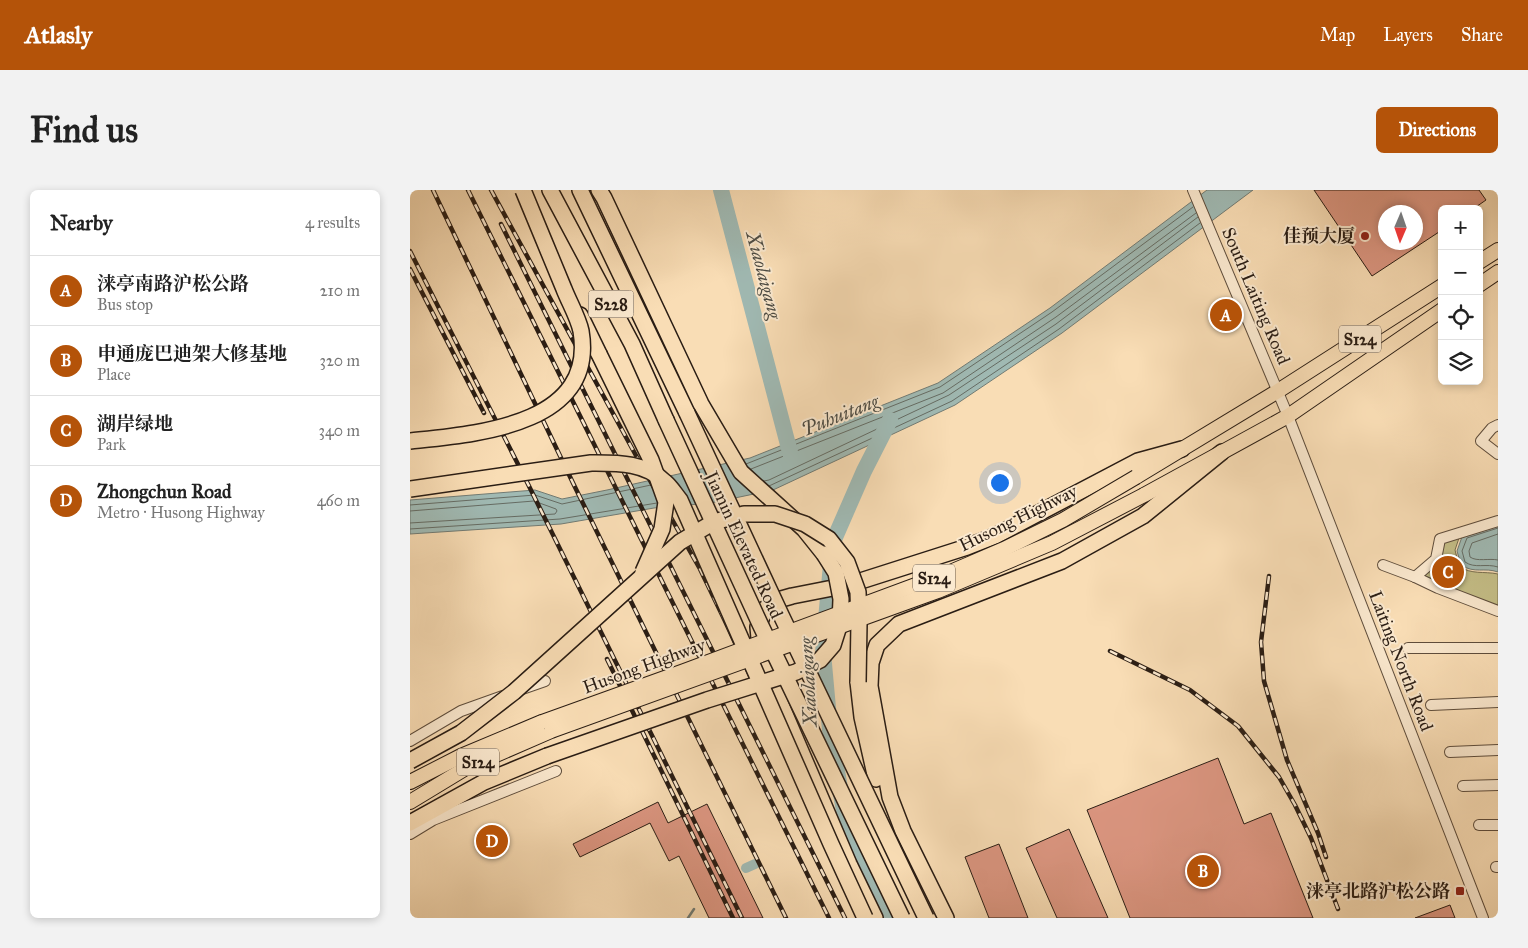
<!DOCTYPE html>
<meta charset="utf-8">
<style>
body{margin:0;font-family:"IM FELL Great Primer","Noto Serif SC",serif;background:#f2f2f2;color:#222}
.controls{position:absolute;right:15px;top:15px;display:grid;overflow:hidden;border-radius:8px;box-shadow:0 2px 8px #0003}
.controls button{width:45px;height:45px;display:grid;place-items:center;padding:0;border:0;border-bottom:1px solid #e0e0e0;background:#fff;color:#222;font:25px sans-serif}
.compass{position:absolute;left:968px;top:15px;width:45px;height:45px;border-radius:50%;background:#fff;box-shadow:0 2px 8px #0003;rotate:182deg}
.you{position:absolute;left:589px;top:292px;width:18px;height:18px;margin:-12px;border:4px solid #fff;border-radius:50%;background:#1a73e8;box-shadow:0 0 0 8px #1a73e833}
.badge{display:grid;place-items:center;width:32px;height:32px;border-radius:50%;background:#b45309;color:#fff;font-size:16px;font-weight:700}
.pin{position:absolute;translate:-50% -50%;border:2px solid #fff;box-shadow:0 1px 5px #0006}
.list{margin:0;padding:0;list-style:none}
h2{display:flex;justify-content:space-between;align-items:center;height:65px;margin:0;padding:0 20px;font-size:21px}
h2 small{font-size:16px;font-weight:400;color:#767676}
.list li{display:grid;grid-template-columns:32px 1fr auto;gap:15px;align-items:center;box-sizing:border-box;height:70px;padding:0 20px;border-top:1px solid #e0e0e0}
.list b{display:block;font-size:19px;white-space:nowrap}
.list p{margin:0;font-size:16px;white-space:nowrap;color:#767676}
.list em{font-size:16px;font-style:normal;color:#767676}
.icon{flex:none;width:28px;height:28px;fill:none;stroke:currentColor;stroke-width:2;stroke-linecap:round;stroke-linejoin:round}
.map{position:relative;flex:none;width:1088px;height:728px;overflow:hidden;border-radius:8px}
header{display:flex;align-items:center;gap:30px;box-sizing:border-box;height:70px;padding:0 25px;background:#b45309;color:#fff}
header strong{font-size:24px}
nav{display:flex;gap:28px;margin-inline-start:auto;font-size:18px}
.intro{display:flex;align-items:center;justify-content:space-between;box-sizing:border-box;height:120px;padding:0 30px}
h1{margin:0;font-size:35px}
.button{padding:12px 22px;border-radius:8px;background:#b45309;color:#fff;font-size:18px;font-weight:700}
main{display:flex;gap:30px;padding:0 30px}
aside{flex:1;background:#fff;border-radius:8px;box-shadow:0 2px 8px #0003}
.map>svg:first-child{display:block}
</style>
<header>
<strong>Atlasly</strong>
<nav><a>Map</a><a>Layers</a><a>Share</a></nav>
</header>
<div class="intro"><h1>Find us</h1><a class="button">Directions</a></div>
<main>
<aside>
<h2>Nearby<small>4 results</small></h2>
<ul class="list">
<li><span class="badge">A</span><div><b>涞亭南路沪松公路</b><p>Bus stop</p></div><em>210 m</em></li>
<li><span class="badge">B</span><div><b>申通庞巴迪架大修基地</b><p>Place</p></div><em>320 m</em></li>
<li><span class="badge">C</span><div><b>湖岸绿地</b><p>Park</p></div><em>340 m</em></li>
<li><span class="badge">D</span><div><b>Zhongchun Road</b><p>Metro · Husong Highway</p></div><em>460 m</em></li>
</ul>
</aside>
<div class="map">
<svg width="1088" height="728" viewBox="0 0 1088 728">
<rect width="100%" height="100%" fill="#f9ddb5"/>
<filter id="stains"><feTurbulence type="fractalNoise" baseFrequency=".004" numOctaves="4"/><feColorMatrix values="0 0 0 0 .2 0 0 0 0 .09 0 0 0 0 .02 0 0 0 .5 -.17"/></filter>
<radialGradient id="worn" r=".72"><stop offset=".6" stop-color="#630" stop-opacity="0"/><stop offset="1" stop-color="#630" stop-opacity=".3"/></radialGradient>
<path fill="#c5bf88" stroke="#786e4e" d="M1049,348l-4,12 4,16c12,9 25,5 39,8v34l-76,-30 20,-37z"/>
<g fill="#a0bab4" stroke="#717b74">
<path d="M797,0h46l-191,143 -107,72 -182,85 -62,13 -57,5 -93,16 -151,10v-34l125,-10 27,9 45,-9 143,-32 188,-75 112,-75z"/>
<path d="M1088,332v50c-14,-5 -23,2 -37,-7l-4,-14 6,-17z"/>
</g>
<g fill="none" stroke-linecap="round" stroke-linejoin="round">
<g stroke="#656c64" stroke-width="1">
<path d="M336,274l194,-77 112,-75 141,-105"/>
<path d="M341,279l192,-76 113,-76 140,-104"/>
<path d="M354,291l5,-1 180,-85 107,-71 142,-107"/>
<path d="M359,296l183,-85 107,-72 141,-106"/>
<path d="M0,315l125,-10 27,9 89,-19"/>
<path d="M0,321l124,-10 22,8 1,2 -2,3 -145,9"/>
<path d="M1088,338l-31,10 -5,13 3,11c10,7 21,1 33,5"/>
<path d="M0,339l150,-10 97,-16"/>
<path d="M1088,344l-26,9 -3,8 1,6c7,5 19,1 28,3"/>
</g>
<path stroke="#717b74" stroke-width="2.5" d="M278,728l6,-9"/>
<g stroke="#a0bab4" stroke-width="10">
<path d="M429,636l7,-3"/>
<path d="M336,678l9,-4"/>
</g>
<g stroke="#a0bab4" stroke-width="16">
<path d="M311,0l70,266"/>
<path d="M480,230l-26,51 -31,71 -10,111 7,77 16,93 45,95"/>
</g>
</g>
<g fill="#dc9681" stroke="#2a1d14" fill-rule="evenodd">
<path d="M904,0h165l7,10 -13,9h-31v21l-70,46zM976,22h30v30h-30z"/>
<path d="M808,568l26,66 27,-11 42,105h-183l-43,-108z"/>
<path d="M248,612l10,21 39,-19 56,114h-54l-30,-62 -10,5 -19,-38 -70,34 -7,-13z"/>
<path d="M659,639l39,89h-51l-31,-70z"/>
<path d="M589,654l29,74h-39l-24,-61z"/>
<path d="M1040,715l5,13h-40z"/>
</g>
<g fill="none" stroke-linecap="round" stroke-linejoin="round">
<defs>
<g id="minor">
<path d="M783,0l95,226 195,502"/>
<path d="M1088,235l-6,3 -11,13 17,13"/>
<path d="M1088,331l-58,18 -4,20 -21,18 23,11 60,23"/>
<path d="M973,375l32,12"/>
<path d="M998,458h90"/>
<path d="M112,499l23,-8"/>
<path d="M1021,515l67,-3"/>
<path d="M0,551l51,-30 42,-15"/>
<path d="M1040,562l48,-2"/>
<path d="M1053,596l35,-1"/>
<path d="M1069,635h19"/>
<path d="M0,644l23,-14 123,-49"/>
<path d="M1086,677h2"/>
</g>
<g id="major">
<path d="M1069,72l19,-12"/>
<path d="M1069,95l19,-13"/>
<path d="M726,287l142,-86 164,-105"/>
<path d="M734,305l144,-79 154,-106"/>
<path d="M0,592l51,-26 81,-34"/>
<path d="M0,612l56,-34 85,-37"/>
</g>
<g id="highway">
<path d="M140,0l82,154 34,76"/>
<path d="M170,0l107,223"/>
<path d="M189,0l5,8 97,206 40,68 63,57 20,25"/>
<path d="M170,125l19,39"/>
<path d="M448,492l4,35 14,62"/>
<path d="M0,633l74,-41 63,-26"/>
<path d="M465,728l-26,-54 -82,-192 -7,-23 -2,-22 7,-18 13,-9 14,-4 56,-11 119,-38 28,-11 143,-75 44,-12"/>
<path d="M536,728l-43,-87 -13,-34 -20,-111 1,-23 6,-18 22,-21 163,-63 81,-45 79,-64"/>
</g>
</defs>
<use href="#minor" stroke="#5e4d3c" stroke-width="12"/>
<use href="#major" stroke="#2a1d14" stroke-width="16"/>
<use href="#highway" stroke="#2a1d14" stroke-width="18"/>
<use href="#minor" stroke="#fbe9cf" stroke-width="10"/>
<use href="#major" stroke="#f9ddb5" stroke-width="14"/>
<use href="#highway" stroke="#f9ddb5" stroke-width="15"/>
<defs>
<g id="rail">
<path d="M23,0l140,293 213,435"/>
<path d="M58,0l361,728"/>
<path d="M81,0l148,271 61,108 25,52 136,297"/>
<path d="M91,34l344,694"/>
<path d="M0,61l115,227 217,440"/>
<path d="M0,79l74,144"/>
<path d="M859,386l-8,66 3,39 23,79 31,73 8,24"/>
<path d="M700,461l80,39 48,36 41,51 16,28 16,33 27,71"/>
<path d="M197,469l126,259"/>
</g>
</defs>
<use href="#rail" stroke="#2a1d14" stroke-width="4.5"/>
<use href="#rail" stroke="#fbe9cf" stroke-width="2.5" stroke-dasharray="8" stroke-linecap="butt"/>
<defs>
<g id="major-bridge">
<path d="M132,532l142,-51 264,-98 56,-24 59,-29 73,-43"/>
<path d="M141,541l387,-140 114,-48 92,-48"/>
</g>
<g id="highway-bridge">
<path d="M189,164l52,106 15,42 -4,27 -19,43"/>
<path d="M277,223l94,202 145,303"/>
<path d="M256,230l95,206 141,292"/>
<path d="M0,251c65,-7 187,-15 171,-110 -3,-14 -12,-29 -17,-42 -14,-33 -27,-66 -41,-99"/>
<path d="M0,299l181,-26c26,0 54,-1 74,19 6,5 10,12 15,18l151,344 34,74"/>
<path d="M137,566l160,-56 89,-28 24,-12 13,-15 7,-22 1,-24 -5,-26 -12,-19"/>
<path d="M0,571l51,-28 53,-41 166,-150 34,-20 30,-8h31l30,10 24,15 18,23 11,30 1,31 -1,59"/>
</g>
</defs>
<use href="#major-bridge" stroke="#2a1d14" stroke-width="16" stroke-linecap="butt"/>
<use href="#highway-bridge" stroke="#2a1d14" stroke-width="18" stroke-linecap="butt"/>
<use href="#major-bridge" stroke="#f9ddb5" stroke-width="14"/>
<use href="#highway-bridge" stroke="#f9ddb5" stroke-width="15"/>
</g>
<g fill="#8f2418" stroke="#fbe9cf" stroke-width="2">
<circle cx="955" cy="46" r="5"/>
<rect x="1045" y="696" width="10" height="10" rx="2.5"/>
</g>
<g text-anchor="middle" dominant-baseline="central" stroke-width="4" stroke-linejoin="round" paint-order="stroke">
<g fill="#fbe9cf" stroke="#695a4c" stroke-width="1">
<rect x="178.5" y="100.5" width="45" height="27" rx="4"/>
<rect x="929" y="135.5" width="42" height="27" rx="4"/>
<rect x="503" y="374.5" width="42" height="27" rx="4"/>
<rect x="47" y="558.5" width="42" height="27" rx="4"/>
</g>
<g font-size="16" font-weight="bold" fill="#2a1d14">
<text x="201" y="114">S228</text>
<text x="950" y="149">S124</text>
<text x="524" y="388">S124</text>
<text x="68" y="572">S124</text>
</g>
<g font-size="18" font-weight="bold" fill="#2a1d14" stroke="#fbe9cf" text-anchor="end">
<text x="945" y="46">佳预大厦</text>
<text x="1040" y="701">涞亭北路沪松公路</text>
</g>
<g font-size="18" fill="#2a1d14" stroke="#fbe9cf">
<text transform="translate(846 106) rotate(67)">South Laiting Road</text>
<text transform="translate(608 328) rotate(-26)">Husong Highway</text>
<text transform="translate(334 355) rotate(65)">Jiamin Elevated Road</text>
<text transform="translate(991 471) rotate(69)">Laiting North Road</text>
<text transform="translate(234 476) rotate(-20)">Husong Highway</text>
</g>
<g font-size="19" font-style="italic" fill="#4d4c44" stroke="#fbe9cf">
<text transform="translate(354 85) rotate(75)">Xiaolaigang</text>
<text transform="translate(430 225) rotate(-22)">Puhuitang</text>
<text transform="translate(398 492) rotate(-93)">Xiaolaigang</text>
</g>
</g>
<rect width="100%" height="100%" filter="url(#stains)"/>
<rect width="100%" height="100%" fill="url(#worn)"/>
</svg>
<div class="controls">
<button>+</button>
<button>−</button>
<button><svg class="icon" aria-label="locate" viewBox="0 0 24 24"><circle cx="12" cy="12" r="6"/><path d="M12 2v4M12 18v4M2 12h4M18 12h4"/></svg></button>
<button><svg class="icon" aria-label="layers" viewBox="0 0 24 24"><path d="M12 4l9 5-9 5-9-5zM3 14l9 5 9-5"/></svg></button>
</div>
<svg class="compass" viewBox="-18 -18 36 36"><path d="M0-13l5 13h-10z" fill="#e53935"/><path d="M0 13l5-13h-10z" fill="#767676"/></svg>
<div class="you"></div>
<div class="pin badge" style="left:816px;top:125px">A</div>
<div class="pin badge" style="left:793px;top:681px">B</div>
<div class="pin badge" style="left:1038px;top:382px">C</div>
<div class="pin badge" style="left:82px;top:651px">D</div>
</div>
</main>
